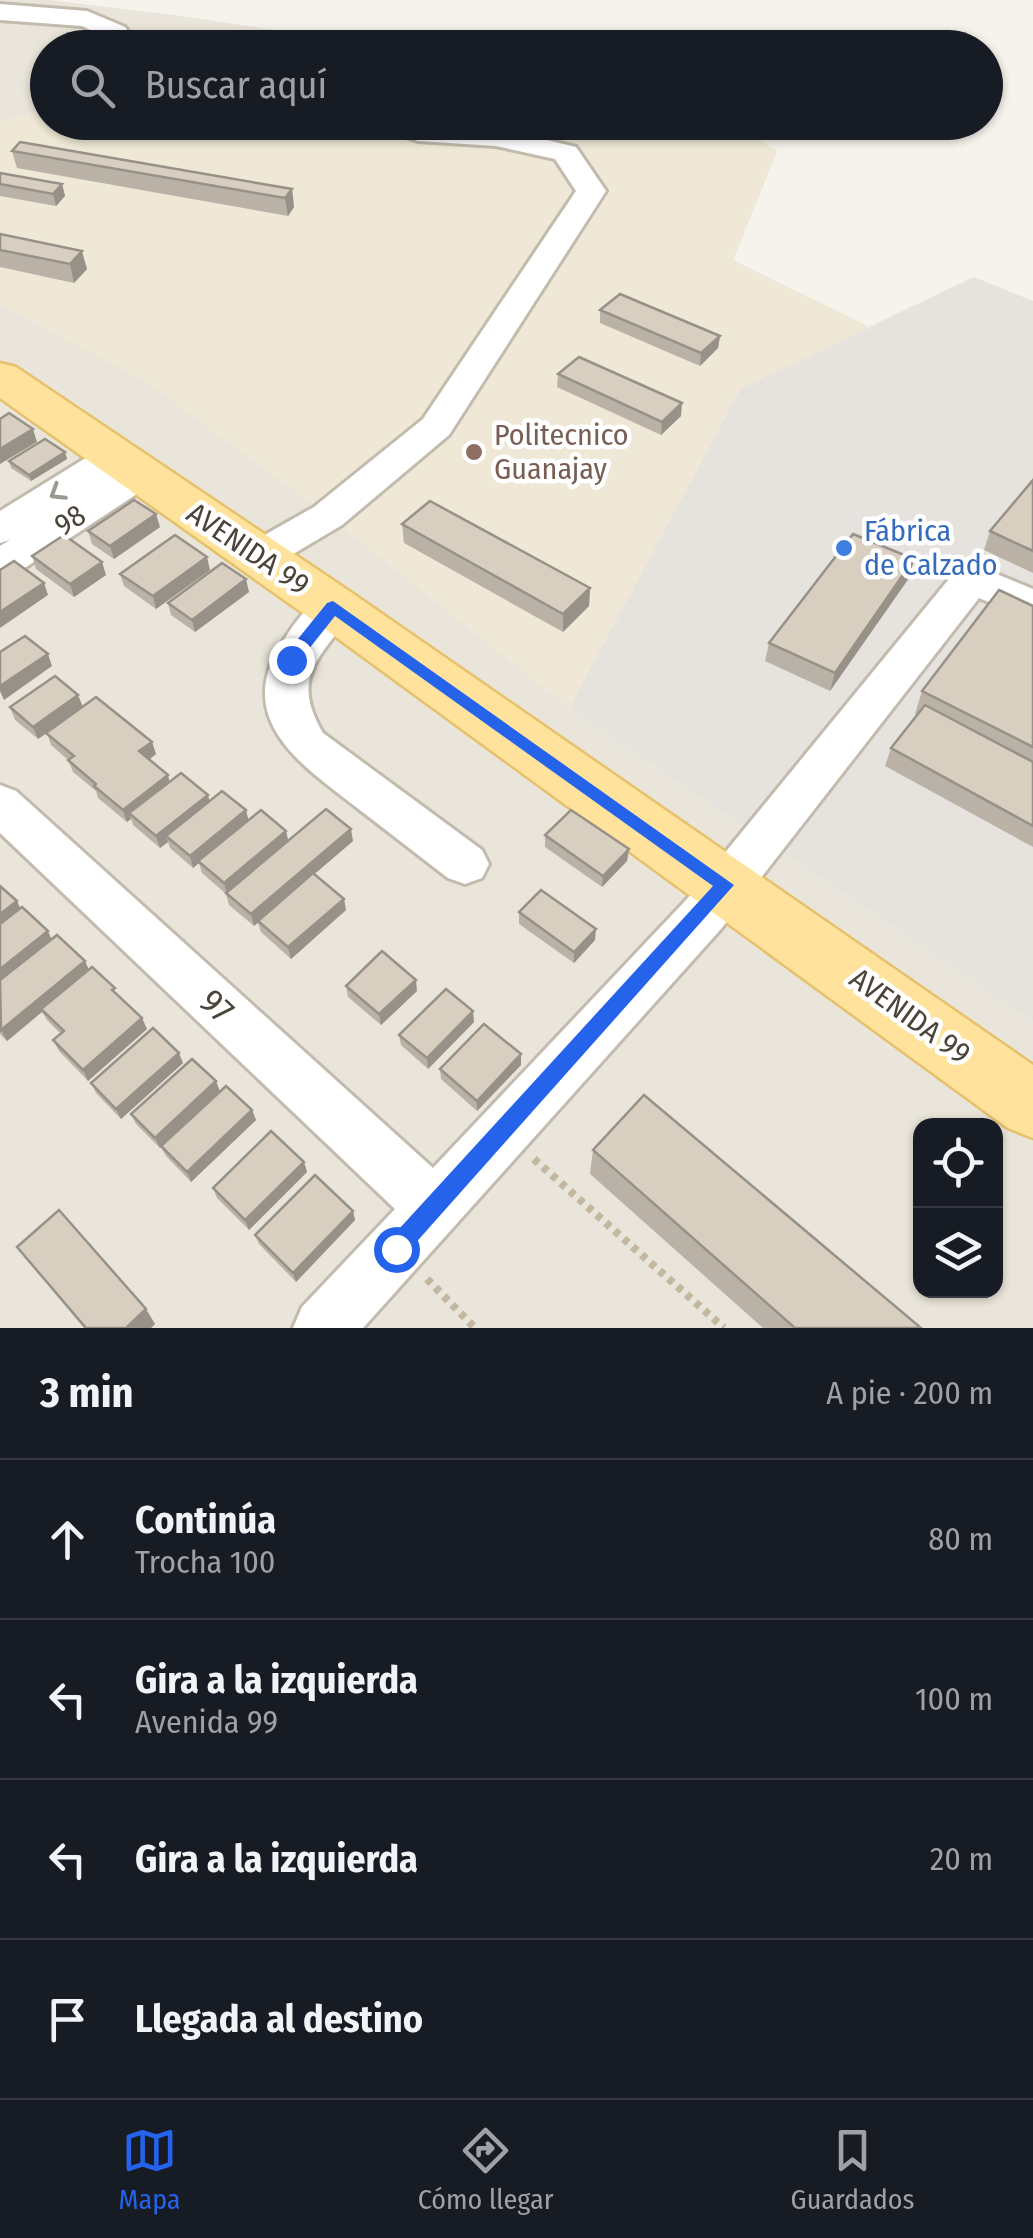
<!DOCTYPE html>
<html lang="es">
<meta charset="utf-8">
<style>
body{margin:0;font-family:"Fira Sans Condensed",sans-serif;background:#242831;color:#f1f3f6}
.controls{position:absolute;right:30px;bottom:30px;display:grid;overflow:hidden;border-radius:20px;box-shadow:0 2px 8px #0004}
.controls button{width:90px;height:90px;display:grid;place-items:center;padding:0;border:0;border-bottom:2px solid #363941;background:#171b24;color:#f1f3f6;font:50px sans-serif}
.stop{position:absolute;width:30px;height:30px;margin:-22px;border:8px solid #2563eb;border-radius:50%;background:#fff}
.stop.end{background:#2563eb;border-color:#fff;box-shadow:0 2px 10px #0008}
.list{margin:0;padding:0;list-style:none}
h2{display:flex;justify-content:space-between;align-items:center;height:130px;margin:0;padding:0 40px;font-size:42px}
h2 small{font-size:32px;font-weight:400;color:#9ea1a6}
.list li{display:grid;grid-template-columns:65px 1fr auto;gap:30px;align-items:center;box-sizing:border-box;height:160px;padding:0 40px;border-top:2px solid #363941}
.list b{display:block;font-size:38px;white-space:nowrap}
.list p{margin:0;font-size:32px;white-space:nowrap;color:#9ea1a6}
.list em{font-size:32px;font-style:normal;color:#9ea1a6}
.icon{flex:none;width:55px;height:55px;fill:none;stroke:currentColor;stroke-width:2;stroke-linecap:round;stroke-linejoin:round}
.map{position:relative;flex:none;width:1033px;height:1328px;overflow:hidden}
.search{position:absolute;background:#171b24;box-shadow:0 2px 8px #0004;left:30px;right:30px;top:30px;height:110px;display:flex;align-items:center;gap:25px;box-sizing:border-box;padding:0 35px;border-radius:55px;color:#9ea1a6;font-size:38px}
.sheet{height:770px;background:#171b24}
nav{display:flex;justify-content:space-around;align-items:center;box-sizing:border-box;height:140px;border-top:2px solid #363941;background:#171b24;font-size:28px;color:#9ea1a6}
nav a{display:grid;justify-items:center;gap:5px}
nav .on{color:#2563eb}
.map>svg:first-child{display:block}
</style>
<div class="map">
<svg width="1033" height="1328" viewBox="0 0 1033 1328">
<rect width="100%" height="100%" fill="#f6f3ec"/>
<path fill="#eae5da" fill-rule="evenodd" d="M0,0h49l133,16 202,31 -336,1v74h683l46,29 -44,109 138,68 -130,60 -172,320 464,313v307h-1033zM920,1126h76v164h-76z"/>
<path fill="#e6e2dd" d="M974,277l59,24v720l-464,-313 172,-320z"/>
<path fill="#efe8d6" d="M47,109l1,13 683,1 46,28 -44,109 138,68 -130,60 -172,320 -241,-192 -179,-132 -149,-80v-183z"/>
<g fill="none" stroke-linecap="round" stroke-linejoin="round">
<defs>
<g id="minor">
<path d="M0,4l87,7 38,16 4,6 -11,15h-28l10,-13 -18,-9 -82,-6z"/>
<path d="M375,122l121,6 80,19 30,44 -157,244 -107,90 -69,41 -14,4 -14,-4 -6,-10 6,-10 69,-39 109,-88 153,-228 -21,-32 -59,-13 -78,-5 -39,-13z"/>
<path d="M97,455l13,4 6,9 -5,7 28,-13 13,4 6,9 -6,9 -138,91 -14,4v-33l10,-6 -10,3v-32l84,-52z"/>
<path d="M972,564l61,25v32l-54,-23 -258,331 -358,399h-70l9,-21 93,-98 -395,-376v-48l16,6 417,377 254,-269 271,-331z"/>
<path d="M333,592l15,4 6,11c-28,49 -67,65 -31,126l159,117 7,14 -7,14 -17,6 -17,-6c-31,-24 -61,-47 -92,-71 -53,-41 -122,-86 -76,-161 13,-21 30,-47 53,-54z"/>
</g>
<path id="major" d="M0,363l16,4 336,226 681,472v73l-25,-10 -694,-507 -314,-223z"/>
</defs>
<use href="#minor" stroke="#c2bbae" stroke-width="6"/>
<use href="#major" stroke="#e6c16a" stroke-width="5"/>
<g stroke="#c4b79f" stroke-width="8" stroke-dasharray="6 6" stroke-linecap="butt">
<path d="M534,1159l190,169"/>
<path d="M427,1279l48,49"/>
</g>
<use href="#minor" fill="#fff" fill-rule="evenodd"/>
<use href="#major" fill="#ffe39c" fill-rule="evenodd"/>
</g>
<g fill="#bab2a6">
<path d="M12,151l280,38 2,18 -6,9 -271,-48z"/>
<path d="M0,173l62,11 3,12 -9,10 -56,-10z"/>
<path d="M0,234l87,35 -13,14 -74,-16z"/>
<path d="M600,310l120,26 -2,12 -18,18 -100,-43z"/>
<path d="M558,374l123,42 -20,19 -104,-48z"/>
<path d="M65,452l2,7 -36,22 -20,-13 -2,-7z"/>
<path d="M1033,480v93l-49,-23 6,-19z"/>
<path d="M402,524l188,64 -1,18 -26,26 -159,-89z"/>
<path d="M160,527l-46,32 -22,-15 -4,-13z"/>
<path d="M32,556l74,19 -32,22 -38,-28z"/>
<path d="M914,559l-5,19 -79,113 -65,-30 4,-18z"/>
<path d="M210,570l-54,39 -32,-23 -4,-12z"/>
<path d="M249,592l-54,40 -24,-17 -3,-12z"/>
<path d="M1033,606v241l-148,-81 6,-18 26,-33 -2,-1 7,-23z"/>
<path d="M10,707h73l69,35 4,12 -7,6 21,22 38,13 1,6 37,9 2,11 40,20h65l-39,33 32,36 -55,49 -30,-27 -3,-9 -4,3 -25,-21 -3,-11 -24,-21 -3,-10 -6,5 -23,-20 -2,-6 -8,6 -27,-23 -2,-6 -4,3 -29,-24 -2,-7 -23,-19 -5,-12 -17,-15 -4,-12 -9,6 -23,-19z"/>
<path d="M545,835l84,14 -2,12 -25,26 -57,-40z"/>
<path d="M0,886l17,15 3,7 31,31 34,22 3,9 30,26 29,33 -59,52 -29,-30 -6,-11 8,-6 -14,-14 -5,-8 -35,29 -7,-7z"/>
<path d="M519,912l76,28 -21,23 -55,-39z"/>
<path d="M346,986l71,5 -36,34 -33,-28z"/>
<path d="M474,1022l-46,47 -27,-24 -2,-10z"/>
<path d="M183,1063l-62,56 -25,-26 -5,-10z"/>
<path d="M521,1065l-44,46 -36,-32 -1,-10z"/>
<path d="M216,1081l4,11 32,18 4,10 -65,62 -25,-26 -5,-9 -1,1 -24,-24 -5,-10z"/>
<path d="M593,1150l328,178h-158l-173,-154z"/>
<path d="M304,1162l3,10 -58,58 -32,-32 -4,-10z"/>
<path d="M353,1211l2,9 -59,62 -37,-38 -4,-9z"/>
<path d="M17,1247l138,77 -4,4h-67z"/>
</g>
<g fill="#979187">
<path d="M62,184l3,12 -9,10 -3,-12z"/>
<path d="M292,189l2,18 -6,9 -3,-18z"/>
<path d="M82,251l5,18 -13,14 -4,-19z"/>
<path d="M720,336l-2,12 -18,18 1,-13z"/>
<path d="M682,403l-1,13 -20,19 1,-13z"/>
<path d="M33,429l4,13 -37,22v-15z"/>
<path d="M65,452l2,7 -36,22 -2,-6z"/>
<path d="M156,514l4,13 -46,32 -4,-13z"/>
<path d="M207,557l3,13 -54,39 -3,-13z"/>
<path d="M914,559l-5,19 -79,113 5,-18z"/>
<path d="M102,562l4,13 -32,22 -4,-13z"/>
<path d="M246,579l3,13 -54,40 -3,-12z"/>
<path d="M44,583l4,12 -48,33v-16z"/>
<path d="M590,588l-1,18 -26,26v-18z"/>
<path d="M48,654l4,12 -48,34 -4,-9v-5z"/>
<path d="M78,695l5,12 -45,32 -5,-12z"/>
<path d="M152,742l4,12 -13,10 -4,-13z"/>
<path d="M168,775l3,13 -42,25 2,6 -4,3 -4,-12z"/>
<path d="M208,795l3,13 -45,28 2,6 -8,6 -4,-12z"/>
<path d="M246,810l3,12 -56,46 -3,-12z"/>
<path d="M351,829l2,12 -99,85 -3,-12z"/>
<path d="M286,831l3,12 -62,51 -3,-11z"/>
<path d="M629,849l-2,12 -25,26 1,-11z"/>
<path d="M344,899l2,11 -55,49 -3,-12z"/>
<path d="M17,901l5,12 -22,17v-16z"/>
<path d="M596,929l-1,11 -21,23v-11z"/>
<path d="M48,931l5,12 -53,40v-14z"/>
<path d="M85,961l5,11 -83,69 -6,-11z"/>
<path d="M416,980l1,11 -36,34 -2,-11z"/>
<path d="M473,1011l1,11 -46,47 -1,-11z"/>
<path d="M142,1018l5,11 -59,52 -5,-11z"/>
<path d="M179,1053l4,10 -62,56 -5,-10z"/>
<path d="M521,1054v11l-44,46v-10z"/>
<path d="M216,1081l4,11 -60,56 -5,-10z"/>
<path d="M252,1110l4,10 -65,62 -4,-10z"/>
<path d="M304,1162l3,10 -58,58 -4,-10z"/>
<path d="M353,1211l2,9 -59,62 -3,-9z"/>
<path d="M146,1309l9,15 -4,4h-25z"/>
</g>
<g fill="#d8cfc1" stroke="#979187" stroke-width="2.5">
<path d="M20,142l272,47 -7,9 -273,-47z"/>
<path d="M0,173l62,11 -9,10 -53,-10z"/>
<path d="M0,234l82,17 -12,13 -70,-14z"/>
<path d="M620,294l100,42 -19,17 -101,-43z"/>
<path d="M579,357l103,46 -20,19 -104,-48z"/>
<path d="M9,413l24,16 -33,20v-30z"/>
<path d="M45,439l20,13 -36,23 -20,-14z"/>
<path d="M1033,480v71l-43,-20z"/>
<path d="M134,500l22,14 -46,32 -22,-15z"/>
<path d="M430,501l160,87 -27,26 -161,-90z"/>
<path d="M853,534l61,25 -79,114 -66,-30z"/>
<path d="M64,535l38,27 -32,22 -38,-28z"/>
<path d="M175,535l32,22 -54,39 -33,-22z"/>
<path d="M14,561l30,22 -44,29v-42z"/>
<path d="M222,563l24,16 -54,41 -24,-17z"/>
<path d="M999,590l34,16v141l-111,-56z"/>
<path d="M25,636l23,18 -48,32v-34z"/>
<path d="M55,676l23,19 -45,32 -23,-20z"/>
<path d="M96,697l56,45 -13,9 29,24 -45,35 -29,-24 2,-2 -28,-24 6,-4 -28,-23z"/>
<path d="M925,705l108,57v64l-142,-78z"/>
<path d="M181,773l27,22 -52,41 -27,-23z"/>
<path d="M222,791l24,19 -56,46 -24,-20z"/>
<path d="M326,809l25,20 -100,85 -25,-21z"/>
<path d="M261,810l25,21 -62,52 -26,-22z"/>
<path d="M571,810l58,39 -26,27 -58,-41z"/>
<path d="M313,873l31,26 -56,48 -30,-26z"/>
<path d="M0,886l17,15 -17,13z"/>
<path d="M541,890l55,39 -22,23 -55,-40z"/>
<path d="M22,907l26,24 -48,38v-45z"/>
<path d="M57,935l28,26 -84,69 -1,-50z"/>
<path d="M382,951l34,29 -37,34 -33,-28z"/>
<path d="M92,967l23,21 -3,2 30,28 -59,52 -30,-30 11,-9 -23,-22z"/>
<path d="M446,989l27,22 -46,47 -28,-23z"/>
<path d="M484,1024l37,30 -44,47 -37,-32z"/>
<path d="M153,1028l26,25 -63,56 -25,-26z"/>
<path d="M192,1059l24,22 -61,57 -24,-24z"/>
<path d="M226,1086l26,24 -65,62 -26,-26z"/>
<path d="M644,1095l277,233h-126l-202,-178z"/>
<path d="M271,1131l33,31 -59,58 -32,-32z"/>
<path d="M315,1175l38,36 -60,62 -38,-38z"/>
<path d="M59,1210l87,99 -20,19h-40l-69,-81z"/>
</g>
<defs><path id="oneway-chevron" d="M-2-3.5L2.5 0L-2 3.5" fill="none" stroke-width="1.6" stroke-linecap="round" stroke-linejoin="round" transform="scale(2.5)"/></defs>
<use stroke="#9c9892" href="#oneway-chevron" transform="translate(57 493) rotate(148)"/>
<path fill="#2563eb" d="M333,601l401,284 -330,371 -8,4 -8,-4 -3,-7 3,-8 325,-355 -378,-270 -38,48h-12v-9l42,-52z"/>
<circle fill="#8d6e63" stroke="#fff" stroke-width="4" cx="474" cy="452" r="10"/>
<circle fill="#3f7fe0" stroke="#fff" stroke-width="4" cx="844" cy="548" r="10"/>
<g text-anchor="middle" dominant-baseline="central" stroke-width="9" stroke-linejoin="round" paint-order="stroke">
<g font-size="30" fill="#785e54" stroke="#fff" text-anchor="start">
<text x="494" y="435">Politecnico<tspan x="494" dy="34">Guanajay</tspan></text>
</g>
<g font-size="30" fill="#4b4439" stroke="#fff">
<text transform="translate(70 520) rotate(-33)">98</text>
<text transform="translate(248 549) rotate(34)">AVENIDA 99</text>
<text transform="translate(910 1016) rotate(36)">AVENIDA 99</text>
</g>
<g font-size="30" fill="#366cbe" stroke="#fff" text-anchor="start">
<text x="864" y="531">Fábrica<tspan x="864" dy="34">de Calzado</tspan></text>
</g>
<g font-size="35" fill="#4b4439" stroke="#fff">
<text transform="translate(217 1006) rotate(43)">97</text>
</g>
</g>
</svg>
<div class="controls">
<button><svg class="icon" aria-label="locate" viewBox="0 0 24 24"><circle cx="12" cy="12" r="6"/><path d="M12 2v4M12 18v4M2 12h4M18 12h4"/></svg></button>
<button><svg class="icon" aria-label="layers" viewBox="0 0 24 24"><path d="M12 4l9 5-9 5-9-5zM3 14l9 5 9-5"/></svg></button>
</div>
<div class="stop" style="left:396px;top:1249px"></div>
<div class="stop end" style="left:291px;top:660px"></div>
<div class="search"><svg class="icon" aria-label="search" viewBox="0 0 24 24"><circle cx="10" cy="10" r="6"/><path d="M15 15l6 6"/></svg>Buscar aquí</div>
</div>
<section class="sheet">
<h2>3 min<small>A pie · 200 m</small></h2>
<ul class="list">
<li><svg class="icon" aria-label="ahead" viewBox="0 0 24 24"><path d="M12 20V5M6 11l6-6 6 6"/></svg><div><b>Continúa</b><p>Trocha 100</p></div><em>80 m</em></li>
<li><svg class="icon" aria-label="left" viewBox="0 0 24 24"><path d="M17 20v-9H6M10 6l-5 5 5 5"/></svg><div><b>Gira a la izquierda</b><p>Avenida 99</p></div><em>100 m</em></li>
<li><svg class="icon" aria-label="left" viewBox="0 0 24 24"><path d="M17 20v-9H6M10 6l-5 5 5 5"/></svg><div><b>Gira a la izquierda</b></div><em>20 m</em></li>
<li><svg class="icon" aria-label="arrive" viewBox="0 0 24 24"><path d="M6 21V4h12l-3 4 3 4H6"/></svg><div><b>Llegada al destino</b></div></li>
</ul>
</section>
<nav>
<a class="on"><svg class="icon" aria-label="map" viewBox="0 0 24 24"><path d="M3 6l6-2 6 2 6-2v14l-6 2-6-2-6 2zM9 4v14M15 6v14"/></svg>Mapa</a>
<a><svg class="icon" aria-label="directions" viewBox="0 0 24 24"><path d="M12 3l9 9-9 9-9-9zM9 14v-3h6M13 9l2 2-2 2"/></svg>Cómo llegar</a>
<a><svg class="icon" aria-label="saved" viewBox="0 0 24 24"><path d="M7 4h10v16l-5-4-5 4z"/></svg>Guardados</a>
</nav>
